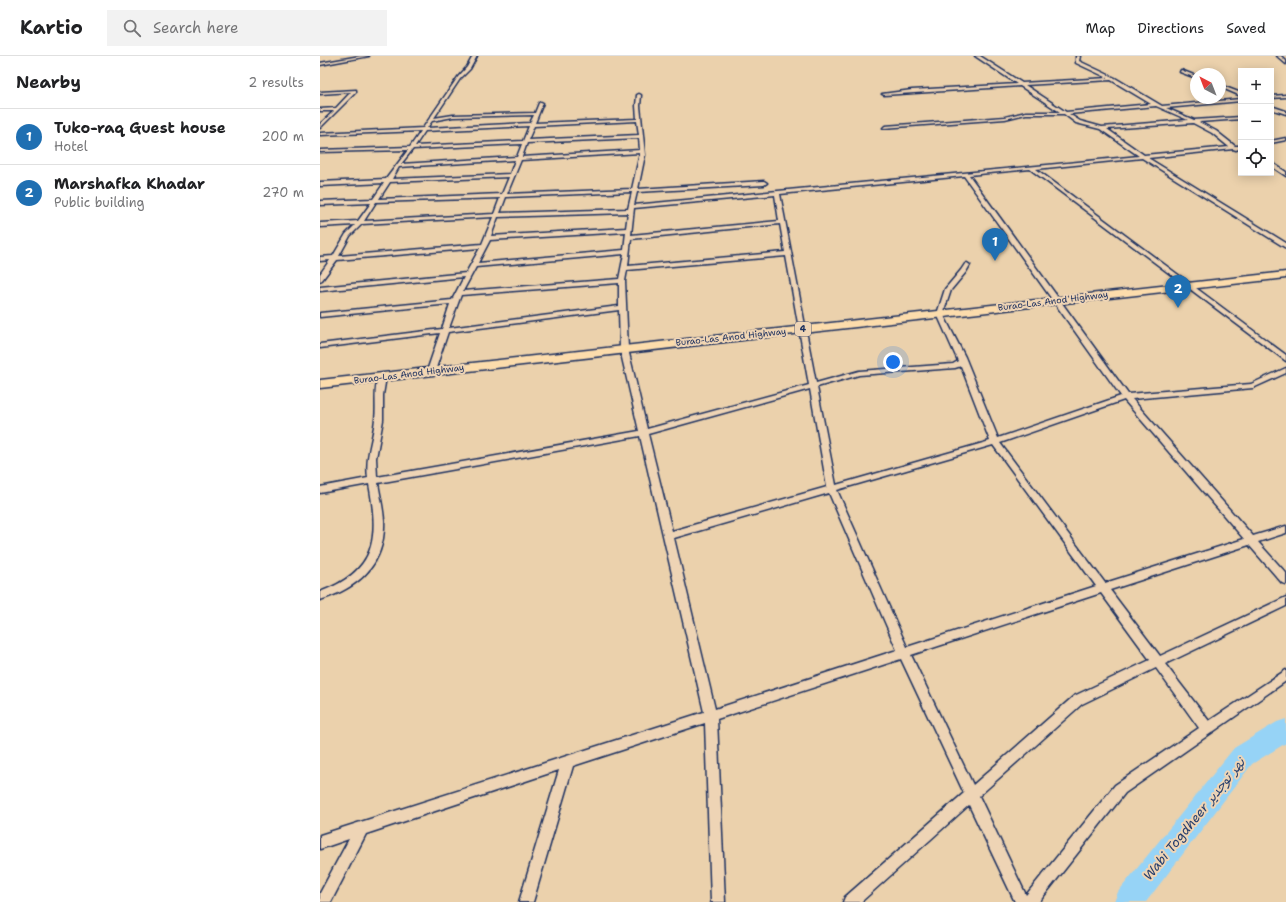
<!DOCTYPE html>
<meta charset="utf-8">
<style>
body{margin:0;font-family:"Shantell Sans","Playpen Sans Arabic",sans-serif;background:#f2f2f2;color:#202124}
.controls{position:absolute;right:12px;top:12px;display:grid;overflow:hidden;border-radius:0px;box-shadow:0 2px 10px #0003}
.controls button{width:36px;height:36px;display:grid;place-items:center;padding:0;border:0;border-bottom:1px solid #e0e0e0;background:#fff;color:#202124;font:20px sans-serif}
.compass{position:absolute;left:870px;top:12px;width:36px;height:36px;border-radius:50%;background:#fff;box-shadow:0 2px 10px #0003;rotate:318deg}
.you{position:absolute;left:573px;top:306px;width:14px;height:14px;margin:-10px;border:3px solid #fff;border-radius:50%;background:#1a73e8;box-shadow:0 0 0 6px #1a73e833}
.badge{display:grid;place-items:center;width:26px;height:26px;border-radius:50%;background:#1f6fb2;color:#fff;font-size:13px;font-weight:700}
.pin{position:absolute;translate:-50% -33px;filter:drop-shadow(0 1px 2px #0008)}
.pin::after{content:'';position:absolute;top:21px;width:14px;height:12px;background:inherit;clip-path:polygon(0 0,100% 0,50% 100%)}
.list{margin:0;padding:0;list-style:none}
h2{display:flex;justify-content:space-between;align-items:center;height:52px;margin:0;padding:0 16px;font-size:17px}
h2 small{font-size:13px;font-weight:400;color:#757577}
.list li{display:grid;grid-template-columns:26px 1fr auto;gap:12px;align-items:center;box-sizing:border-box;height:56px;padding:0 16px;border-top:1px solid #e0e0e0}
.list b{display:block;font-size:15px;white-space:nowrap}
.list p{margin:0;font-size:13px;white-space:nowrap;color:#757577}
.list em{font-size:13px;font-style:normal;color:#757577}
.icon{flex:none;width:22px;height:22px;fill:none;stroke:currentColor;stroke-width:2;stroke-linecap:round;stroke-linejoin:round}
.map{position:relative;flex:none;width:966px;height:846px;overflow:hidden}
header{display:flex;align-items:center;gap:24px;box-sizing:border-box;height:56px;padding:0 20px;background:#fff;border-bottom:1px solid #e0e0e0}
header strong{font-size:19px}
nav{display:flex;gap:22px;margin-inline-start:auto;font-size:14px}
.search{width:280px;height:36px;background:#f2f2f2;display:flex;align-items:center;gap:10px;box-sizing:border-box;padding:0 14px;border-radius:0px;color:#757577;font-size:15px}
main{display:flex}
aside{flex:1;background:#fff}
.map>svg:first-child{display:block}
</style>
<header>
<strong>Kartio</strong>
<div class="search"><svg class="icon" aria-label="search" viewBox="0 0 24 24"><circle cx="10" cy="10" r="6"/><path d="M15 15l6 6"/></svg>Search here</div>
<nav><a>Map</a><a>Directions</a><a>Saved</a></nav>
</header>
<main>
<aside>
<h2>Nearby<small>2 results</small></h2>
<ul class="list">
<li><span class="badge">1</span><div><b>Tuko-raq Guest house</b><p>Hotel</p></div><em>200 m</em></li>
<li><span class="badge">2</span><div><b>Marshafka Khadar</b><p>Public building</p></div><em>270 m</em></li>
</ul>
</aside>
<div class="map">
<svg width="966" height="846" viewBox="0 0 966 846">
<rect width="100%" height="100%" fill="#ebd1ac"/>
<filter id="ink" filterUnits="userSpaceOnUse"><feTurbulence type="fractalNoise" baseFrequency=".025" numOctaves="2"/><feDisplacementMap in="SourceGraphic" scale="8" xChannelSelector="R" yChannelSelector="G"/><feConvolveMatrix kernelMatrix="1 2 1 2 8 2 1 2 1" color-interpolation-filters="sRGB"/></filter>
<g filter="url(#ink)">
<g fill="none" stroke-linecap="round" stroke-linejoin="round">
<path fill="#96d3f6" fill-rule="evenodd" d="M966,663v24l-34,21 -106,138h-32l4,-10 116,-144 43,-26z"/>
<defs>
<g id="minor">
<path d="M40,0h9l-49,9v-2z"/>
<path d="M153,0h4l-7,13 -10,10 -26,39 19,-3 82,-2 4,-10 2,-1 2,1 -8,20 102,-4 -1,-13 1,-11 2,-1 2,1 -1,11 5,49 -7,34 126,-8 3,2 -3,2 -127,7 -3,13 505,-49 -39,-27 -24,-6 -12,-9h-38l-21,5 -122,9 2,-2 120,-9 21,-5h34l-40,-26 -136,9 -2,-1 30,-4 105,-6 -42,-28h5l42,27 86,-5 -32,-15v-7h4l-1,5 36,17 47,28 79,-7v2l-75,7 28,12 47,-3v2l-42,3 17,9 19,15h6v2l-5,2 -3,-1 -85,9 138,85v5l-144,-90 -106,11 250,186v6l-256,-192 -61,6 159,219 123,-10 35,-16v5l-33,15 -121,11 121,137 33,-10v7l-28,9 28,31v11l-4,-1 -33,-38 -139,45 50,66 126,-59v9l-121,58 44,57 77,-51v11l-161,112 -86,109h-24l-46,-97 -108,97h-18l2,-5 119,-104 -63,-134 -184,60 8,183h-14l-6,-179 -132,43 -40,136h-14l40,-132 -193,64 -35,68h-11v-9l29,-54 -29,10v-14l384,-123 -64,-276 -262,47c2,12 5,24 6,37 2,44 -25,68 -64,80v-8c57,-21 59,-54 49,-108l-49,9v-6l48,-9c-3,-22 5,-37 7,-59 2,-14 -2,-30 4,-44h3l4,2 -3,18v25l-7,38 1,19 262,-46 -19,-82 -1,-39 -171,22 -13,39 -4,2 -4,-2 13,-38 -120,15v-4l122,-15 8,-25 -130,13v-4l132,-13 12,-23 -144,14v-4l146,-14 14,-25 -143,12 -15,20 -2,1v-7l10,-14 -10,1v-4l13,-1 13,-22 9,-9 -35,2v-4l38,-2 13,-18 -51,2v-4l53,-2 11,-16 -64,3v-4l66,-3 22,-29 -88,2v-2l90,-3 11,-16 -101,4v-2l103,-5 35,-51 9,-10zM791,24l40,24 -85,8 -41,-27zM836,50l32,14 -86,7 -22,-6 -11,-7zM214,59l-4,8 -103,5 5,-7 21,-4zM317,65l2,14 -111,5 6,-14zM873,67l19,10 17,14 -85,8 -37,-26zM209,70l-6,15 -108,5 10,-15zM319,82l1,12 -118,7 5,-14zM202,88l-5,13 -116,7 12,-15zM320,97l-8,36 -125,5 14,-34zM195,104l-5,14 -118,5 7,-12zM644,120l157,220 -123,42 -33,-81 -22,-43 8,-24 15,-18 4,-7 -3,-2 -2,1 -4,6 -16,19 -8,25 21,47 -5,3 -94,7 -43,12 -36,-189zM189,121l-7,17 -123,5 11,-17zM312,136l-4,17 -128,4 6,-16zM455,139l4,26 -148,14 3,-27zM180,142l-6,16 -130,7 12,-19zM308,157l-2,15 -135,8 7,-19zM173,161l-11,27 -143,12 11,-20 12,-12zM460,168l5,28 -157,14 3,-27zM306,176l-2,18 -146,13 12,-23zM304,198l-5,25 -156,12 13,-24zM466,200l23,129 -162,44 -19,-80 -3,-68 2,-11zM299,227v23l-170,22 12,-33zM641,310l29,75 -154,44 -19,-98 42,-12 96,-7zM490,333l17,98 -155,44 -24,-97zM804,344l120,139 -139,44 -105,-140zM673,389l103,141 -189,61 -70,-157zM509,437l68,157 -182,59 -41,-171zM781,537l49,67 -76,36 -101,89 -62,-130zM836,612l43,60 -84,57 -89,110 -47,-99 103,-92z"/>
<path d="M957,0h4l5,5v3z"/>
<path d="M861,14l15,6v2l-16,-6z"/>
<path d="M900,29l21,8v3l-21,-9z"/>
<path d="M36,34v2l-36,36v-4l14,-13h-14v-2l16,-1 15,-16 -31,2v-2z"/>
<path d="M966,39v2l-15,1v-2z"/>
<path d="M951,50l15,5v3l-15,-5z"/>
<path d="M966,82v2l-15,3v-2z"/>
<path d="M951,106l15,10v4l-15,-10z"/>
</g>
<path id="trunk" d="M966,216v6l-966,110v-8z"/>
</defs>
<use href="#minor" stroke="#1b2f5e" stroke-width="3"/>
<use href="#trunk" stroke="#1b2f5e" stroke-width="3"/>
<use href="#minor" fill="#eed4b5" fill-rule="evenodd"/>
<use href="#trunk" fill="#fcdcac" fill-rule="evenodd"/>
</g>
</g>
<g text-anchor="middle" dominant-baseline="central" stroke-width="4" stroke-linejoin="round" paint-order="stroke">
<g font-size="9" fill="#1b2f5e" stroke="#eed4b5">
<text transform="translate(733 245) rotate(-7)">Burao-Las Anod Highway</text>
<text transform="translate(411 281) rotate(-6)">Burao-Las Anod Highway</text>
<text transform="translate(89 318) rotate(-7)">Burao-Las Anod Highway</text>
</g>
<rect fill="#eed4b5" stroke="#5a6078" stroke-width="1" x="475" y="266" width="16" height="14" rx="3"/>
<g font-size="9" font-weight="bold" fill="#1b2f5e">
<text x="483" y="273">4</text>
</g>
<g font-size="13" font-style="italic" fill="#273f6d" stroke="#eed4b5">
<text transform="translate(874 763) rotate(-51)">Wabi Togdheer نهر توجدير</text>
</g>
</g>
</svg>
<div class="controls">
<button>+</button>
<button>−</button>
<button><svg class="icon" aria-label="locate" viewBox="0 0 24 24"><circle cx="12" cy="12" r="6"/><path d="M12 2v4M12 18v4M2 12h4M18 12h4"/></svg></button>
</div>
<svg class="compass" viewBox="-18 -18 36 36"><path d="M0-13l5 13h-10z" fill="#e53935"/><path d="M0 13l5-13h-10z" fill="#757577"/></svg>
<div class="you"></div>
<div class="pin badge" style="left:675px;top:205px">1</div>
<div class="pin badge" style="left:858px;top:252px">2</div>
</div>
</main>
